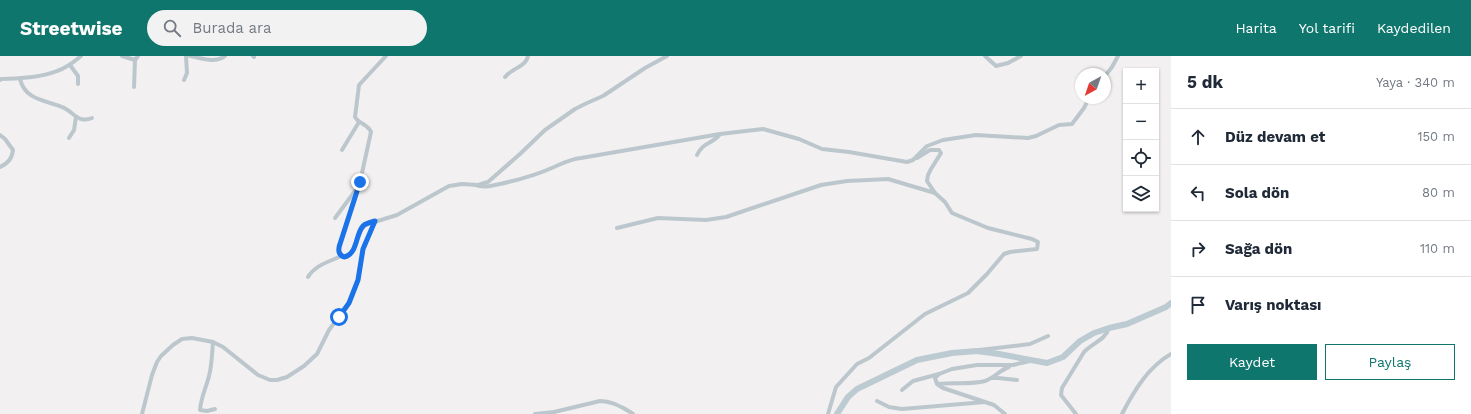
<!DOCTYPE html>
<html lang="tr">
<meta charset="utf-8">
<style>
body{margin:0;font-family:"Work Sans",sans-serif;background:#f2f2f3;color:#1f2937}
.controls{position:absolute;right:12px;top:12px;display:grid;overflow:hidden;border-radius:0px;box-shadow:0 1px 3px #0004}
.controls button{width:36px;height:36px;display:grid;place-items:center;padding:0;border:0;border-bottom:1px solid #e0e1e3;background:#fff;color:#1f2937;font:20px sans-serif}
.compass{position:absolute;left:1075px;top:12px;width:36px;height:36px;border-radius:50%;background:#fff;box-shadow:0 1px 3px #0004;rotate:220deg}
.stop{position:absolute;width:12px;height:12px;margin:-9px;border:3px solid #1a73e8;border-radius:50%;background:#fff}
.stop.end{background:#1a73e8;border-color:#fff;box-shadow:0 1px 4px #0008}
.list{margin:0;padding:0;list-style:none}
h2{display:flex;justify-content:space-between;align-items:center;height:52px;margin:0;padding:0 16px;font-size:17px}
h2 small{font-size:13px;font-weight:400;color:#747a83}
.list li{display:grid;grid-template-columns:26px 1fr auto;gap:12px;align-items:center;box-sizing:border-box;height:56px;padding:0 16px;border-top:1px solid #e0e1e3}
.list b{display:block;font-size:15px;white-space:nowrap}
.list em{font-size:13px;font-style:normal;color:#747a83}
.actions{display:flex;gap:8px;padding:12px 16px}
.actions a{flex:1;padding:9px 0;border:1px solid #0f766e;border-radius:0px;text-align:center;font-size:14px;color:#0f766e}
.actions .main{background:#0f766e;color:#fff}
.icon{flex:none;width:22px;height:22px;fill:none;stroke:currentColor;stroke-width:2;stroke-linecap:round;stroke-linejoin:round}
.map{position:relative;flex:none;width:1171px;height:358px;overflow:hidden}
header{display:flex;align-items:center;gap:24px;box-sizing:border-box;height:56px;padding:0 20px;background:#0f766e;color:#fff}
header strong{font-size:19px}
nav{display:flex;gap:22px;margin-inline-start:auto;font-size:14px}
.search{width:280px;height:36px;background:#f2f2f3;display:flex;align-items:center;gap:10px;box-sizing:border-box;padding:0 14px;border-radius:22px;color:#747a83;font-size:15px}
main{display:flex}
aside{flex:1;background:#fff}
.map>svg:first-child{display:block}
</style>
<header>
<strong>Streetwise</strong>
<div class="search"><svg class="icon" aria-label="search" viewBox="0 0 24 24"><circle cx="10" cy="10" r="6"/><path d="M15 15l6 6"/></svg>Burada ara</div>
<nav><a>Harita</a><a>Yol tarifi</a><a>Kaydedilen</a></nav>
</header>
<main>
<div class="map">
<svg width="1171" height="358" viewBox="0 0 1171 358">
<rect width="100%" height="100%" fill="#f3f0f1"/>
<g fill="none" stroke-linecap="round" stroke-linejoin="round">
<g stroke="#bcc7cd" stroke-width="4">
<path d="M122,0l13,4 3,-4"/>
<path d="M190,0c11,2 25,8 35,0"/>
<path d="M253,0l1,1"/>
<path d="M386,0l-27,29 -4,32c4,7 13,7 16,15l-11,50 -21,65v6l5,4h3l5,-5 9,-22 4,-5 32,-10 52,-29 13,-2 16,1 10,-3 32,-28 25,-24 30,-21 12,-6 16,-7 42,-28 22,-12"/>
<path d="M985,0l11,10 12,-3 13,-7"/>
<path d="M70,9l8,11v8"/>
<path d="M1105,20l7,-9 6,-11"/>
<path d="M505,21c7,-9 21,-10 23,-21"/>
<path d="M20,23c5,21 25,21 42,28 11,4 16,17 30,11"/>
<path d="M0,24l1,-1c16,0 42,-2 56,-8 9,-3 17,-9 24,-15"/>
<path d="M184,24l3,-7 -1,-17"/>
<path d="M134,31l1,-27"/>
<path d="M0,79l5,4 8,11c-1,9 -5,13 -13,17"/>
<path d="M69,82l5,-8 2,-13"/>
<path d="M342,94l17,-28"/>
<path d="M697,99c6,-13 16,-11 23,-21"/>
<path d="M475,129c8,3 16,1 25,-1 18,-4 37,-9 54,-17 9,-4 17,-8 27,-9l139,-24 43,-5 36,10 23,10 27,3 58,10 6,-2 14,-14 16,-6 33,-5 52,3 8,-2 23,-11 13,-1 12,-16 5,-10"/>
<path d="M335,162l20,-27"/>
<path d="M617,172l41,-10 48,2 20,-3 95,-32 26,-4 41,-2 47,14"/>
<path d="M308,221c7,-12 21,-15 33,-21"/>
<path d="M213,286c-1,11 -1,23 -4,34 -3,12 -8,21 -9,34l7,1 8,-2"/>
<path d="M979,294l51,-6 18,-8"/>
<path d="M992,322h6l19,2"/>
<path d="M938,328c15,-2 33,1 47,-3 9,-3 15,-11 24,-14"/>
<path d="M902,334l11,-9 26,-7"/>
<path d="M877,345l12,6 13,2 83,-7"/>
<path d="M142,358l10,-39 5,-13 4,-6 12,-11 9,-6 10,-1 21,4 10,5 35,28 12,5h7l10,-3 17,-11 13,-12 12,-24 20,-27 9,-23 5,-31 12,-28"/>
<path d="M535,358l19,-2 46,-11c12,0 23,6 33,13"/>
<path d="M828,358l8,-27 21,-23 12,-6 56,-44 43,-21 19,-19 17,-20 6,-2 27,-3 1,-7 -6,-3 -44,-11 -36,-15 -7,-11 -10,-9 -8,-12 1,-6 3,-6 10,-16 -2,-3h-9l-13,8"/>
<path d="M1005,358l-11,-9 -51,-17 -6,-4 -2,-6 4,-4 13,-5 25,-4h36l17,-4"/>
<path d="M1076,358l-15,-19 1,-7 22,-36c9,-9 21,-12 25,-24"/>
<path d="M1122,358c12,-23 26,-47 49,-60"/>
</g>
<path stroke="#bccad2" stroke-width="6" d="M837,358l11,-17 9,-8 60,-29 35,-7 25,-2 22,3 48,9 16,-6 17,-16 14,-8 15,-5 18,-4 39,-17 5,-4"/>
</g>
<g fill="none" stroke-linecap="round" stroke-linejoin="round">
<path stroke="#1a73e8" stroke-width="5" d="M339,261l10,-14 9,-23 5,-31 12,-28c-4,1 -9,2 -12,5 -8,9 -5,28 -19,31 -6,-2 -6,-8 -4,-13l20,-62"/>
</g>
</svg>
<div class="controls">
<button>+</button>
<button>−</button>
<button><svg class="icon" aria-label="locate" viewBox="0 0 24 24"><circle cx="12" cy="12" r="6"/><path d="M12 2v4M12 18v4M2 12h4M18 12h4"/></svg></button>
<button><svg class="icon" aria-label="layers" viewBox="0 0 24 24"><path d="M12 4l9 5-9 5-9-5zM3 14l9 5 9-5"/></svg></button>
</div>
<svg class="compass" viewBox="-18 -18 36 36"><path d="M0-13l5 13h-10z" fill="#e53935"/><path d="M0 13l5-13h-10z" fill="#747a83"/></svg>
<div class="stop" style="left:339px;top:261px"></div>
<div class="stop end" style="left:360px;top:126px"></div>
</div>
<aside>
<h2>5 dk<small>Yaya · 340 m</small></h2>
<ul class="list">
<li><svg class="icon" aria-label="ahead" viewBox="0 0 24 24"><path d="M12 20V5M6 11l6-6 6 6"/></svg><div><b>Düz devam et</b></div><em>150 m</em></li>
<li><svg class="icon" aria-label="left" viewBox="0 0 24 24"><path d="M17 20v-9H6M10 6l-5 5 5 5"/></svg><div><b>Sola dön</b></div><em>80 m</em></li>
<li><svg class="icon" aria-label="right" viewBox="0 0 24 24"><path d="M7 20v-9h11M14 6l5 5-5 5"/></svg><div><b>Sağa dön</b></div><em>110 m</em></li>
<li><svg class="icon" aria-label="arrive" viewBox="0 0 24 24"><path d="M6 21V4h12l-3 4 3 4H6"/></svg><div><b>Varış noktası</b></div></li>
</ul>
<div class="actions"><a class="main">Kaydet</a><a>Paylaş</a></div>
</aside>
</main>
